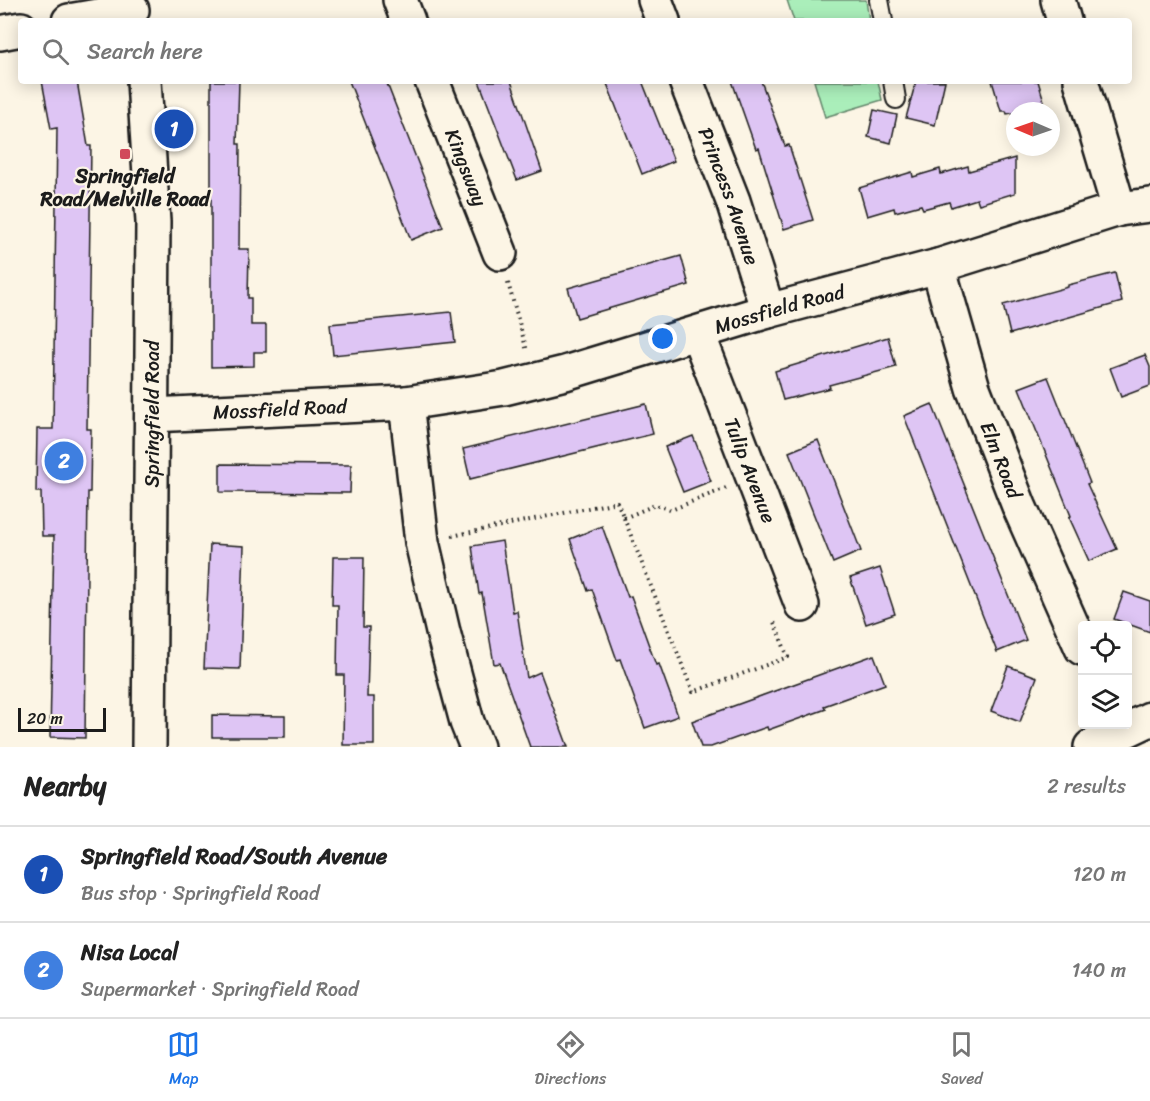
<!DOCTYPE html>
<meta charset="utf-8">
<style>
body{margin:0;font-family:Sriracha,sans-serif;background:#f2f2f2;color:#222}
.controls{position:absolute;right:18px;bottom:18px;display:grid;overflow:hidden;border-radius:6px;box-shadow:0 3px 15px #0003}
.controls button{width:54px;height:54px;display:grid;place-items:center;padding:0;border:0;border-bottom:2px solid #e0e0e0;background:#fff;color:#222;font:30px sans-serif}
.compass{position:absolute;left:1006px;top:102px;width:54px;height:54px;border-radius:50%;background:#fff;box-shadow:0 3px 15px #0003;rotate:272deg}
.scale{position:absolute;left:18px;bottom:15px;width:88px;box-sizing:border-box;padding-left:6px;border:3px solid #1c1c1c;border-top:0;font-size:16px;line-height:21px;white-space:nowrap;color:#1c1c1c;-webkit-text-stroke:4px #fcf5e5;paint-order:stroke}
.you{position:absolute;left:663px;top:339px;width:21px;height:21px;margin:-15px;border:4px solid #fff;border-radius:50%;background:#1a73e8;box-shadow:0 0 0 9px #1a73e833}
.badge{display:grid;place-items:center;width:39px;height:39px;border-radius:50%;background:#1a73e8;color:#fff;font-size:20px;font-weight:700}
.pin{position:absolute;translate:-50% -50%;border:3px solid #fff;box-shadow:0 2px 6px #0006}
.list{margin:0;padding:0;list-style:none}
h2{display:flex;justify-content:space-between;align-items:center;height:78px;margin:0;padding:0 24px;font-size:26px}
h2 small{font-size:20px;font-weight:400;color:#767676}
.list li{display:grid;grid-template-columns:39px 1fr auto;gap:18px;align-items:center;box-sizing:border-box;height:96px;padding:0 24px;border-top:2px solid #e0e0e0}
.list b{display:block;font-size:22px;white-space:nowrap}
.list p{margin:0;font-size:20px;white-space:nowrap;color:#767676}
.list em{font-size:20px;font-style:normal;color:#767676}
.icon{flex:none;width:33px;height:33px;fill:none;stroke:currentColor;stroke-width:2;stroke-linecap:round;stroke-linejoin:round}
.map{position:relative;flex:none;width:1150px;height:747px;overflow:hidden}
.search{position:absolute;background:#fff;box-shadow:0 3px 15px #0003;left:18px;right:18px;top:18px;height:66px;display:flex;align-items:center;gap:15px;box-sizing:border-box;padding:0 21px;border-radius:6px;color:#767676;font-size:22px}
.sheet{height:270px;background:#fff}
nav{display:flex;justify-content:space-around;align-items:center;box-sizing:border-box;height:84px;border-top:2px solid #e0e0e0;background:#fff;font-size:16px;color:#767676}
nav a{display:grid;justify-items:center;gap:3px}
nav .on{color:#1a73e8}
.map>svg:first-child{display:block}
</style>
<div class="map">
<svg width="1150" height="747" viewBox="0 0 1150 747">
<rect width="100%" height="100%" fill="#fcf5e5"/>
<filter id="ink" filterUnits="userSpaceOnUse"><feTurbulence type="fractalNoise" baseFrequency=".0167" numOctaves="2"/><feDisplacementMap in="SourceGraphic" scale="12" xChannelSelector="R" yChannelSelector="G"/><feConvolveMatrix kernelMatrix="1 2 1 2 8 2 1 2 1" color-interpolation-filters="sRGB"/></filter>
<g filter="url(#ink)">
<g fill="#aaeeba" stroke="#63856b" stroke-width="1.5">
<path d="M787,0h79l3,21h-75z"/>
<path d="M814,81h64l4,19 -57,17z"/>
</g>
<g fill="#dec5f4" stroke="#1c1c1c" stroke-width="1.5">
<path d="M42,81h35l11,65h3l-4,283h4l-1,63h-2l-3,246 -35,-1 4,-201h-12l-1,-44h-5l1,-63h16l4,-301 -6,1z"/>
<path d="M211,81h28l-2,63h3l-1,105h10l-1,49h3v27h15v27h-12v14l-43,1z"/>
<path d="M349,81h37l57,146 -32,13z"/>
<path d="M479,81h32l31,90 -25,9z"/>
<path d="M606,81h36l32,80 -32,13z"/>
<path d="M732,81h29l24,65 4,-1 24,75 -29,9 -25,-81 -3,1z"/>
<path d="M916,81h29l-10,44 -29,-7z"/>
<path d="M992,81h46l9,30h-32v11l-3,-9 -5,1 -1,-3h-5z"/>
<path d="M874,110l23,5 -6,28 -23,-6z"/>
<path d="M1015,158v35l-36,11 -2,-5 -26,8 -2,-5 -26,7 -2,-4 -26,7 -1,-4 -27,8 -8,-28 53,-16 1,5 27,-8 1,5 27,-8 1,5z"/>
<path d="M681,256l8,29 -112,33 -9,-30z"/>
<path d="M1115,273l7,29 -112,32 -7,-29 65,-18v-2z"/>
<path d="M451,312l4,30 -122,13 -3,-31z"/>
<path d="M888,337l8,30 -67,18 1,3 -47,12 -8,-29z"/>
<path d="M1145,355l5,12v19l-29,11 -11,-29z"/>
<path d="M1048,377l42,106 -3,1 30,65 -28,12 -20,-44 2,-1 -52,-128z"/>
<path d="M646,404l7,30 -183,45 -7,-30z"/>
<path d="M932,404l94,236 -29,12 -93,-236z"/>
<path d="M693,436l18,45 -28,11 -18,-45z"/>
<path d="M818,440l43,111 -28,12 -44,-111z"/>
<path d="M220,464l131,1 -1,28 -130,-1z"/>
<path d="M602,526l26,71 3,-1 25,69 3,-1 19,52 -33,12 -25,-69 -3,1 -25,-71 -4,2 -18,-52z"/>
<path d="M502,541l11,71 4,-1 10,67 13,-6 28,75h-38l-30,-84 -6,1 -12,-71 -3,1 -7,-48z"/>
<path d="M210,544l34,2 -4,123 -36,-1z"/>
<path d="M333,557h31l-1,70h6l-2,70h7v48h-31l1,-70h-7l1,-70h-6z"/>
<path d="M880,568l15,46 -29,10 -16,-46z"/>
<path d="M1124,592l26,9v31l-36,-13z"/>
<path d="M874,655l11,29 -61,22 2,3 -58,21 -1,-3 -56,20h-10l-9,-26z"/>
<path d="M1008,666l29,11 -17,45 -29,-11z"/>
<path d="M212,715l73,1v21h-73z"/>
</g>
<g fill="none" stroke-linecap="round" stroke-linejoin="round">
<defs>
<g id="service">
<path d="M879,0l4,21"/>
<path d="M893,81l3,18"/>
</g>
<g id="minor">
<path d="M400,0l8,21"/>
<path d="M655,0l8,21"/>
<path d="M1058,0l6,21"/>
<path d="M69,21l63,-11"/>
<path d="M0,33l21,-4"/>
<path d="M144,81l9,141 -4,525"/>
<path id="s1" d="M432,81l68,172"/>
<path id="s2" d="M686,81l47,120 35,110"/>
<path d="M1081,81l38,128"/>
<path id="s3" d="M938,266l35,122 46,118 63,142"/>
<path id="s4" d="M698,334l104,271"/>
<path d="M406,403l16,139 21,90 24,90 10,25"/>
<path id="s5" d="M152,415l254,-12 98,-15 61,-15 203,-62 170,-45 181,-57 31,-4"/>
<path d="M1091,747l59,-28"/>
</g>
</defs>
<use href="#service" stroke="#1c1c1c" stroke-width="22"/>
<use href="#minor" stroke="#1c1c1c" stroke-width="38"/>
<g stroke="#1c1c1c" stroke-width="4" stroke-dasharray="1.5 4.5" stroke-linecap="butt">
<path d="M508,283l19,68"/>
<path d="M624,518l69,174 95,-35 -14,-35"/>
<path d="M452,536l165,-34 7,16 31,-13 16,5 55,-22"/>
</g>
<use href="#service" stroke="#fcf5e5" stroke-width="18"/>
<use href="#minor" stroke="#fcf5e5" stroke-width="33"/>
</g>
</g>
<rect fill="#d1495b" stroke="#fcf5e5" stroke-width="2" x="119" y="148" width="12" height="12" rx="3"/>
<g text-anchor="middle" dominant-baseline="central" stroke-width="4.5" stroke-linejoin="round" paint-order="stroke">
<g font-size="20" fill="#1c1c1c" stroke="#fcf5e5">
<text stroke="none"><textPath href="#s1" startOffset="93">Kingsway</textPath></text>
<text stroke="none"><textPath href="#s2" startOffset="123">Princess Avenue</textPath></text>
<text stroke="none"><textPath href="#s5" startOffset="640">Mossfield Road</textPath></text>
<text stroke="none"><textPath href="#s5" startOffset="128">Mossfield Road</textPath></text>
<text transform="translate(152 414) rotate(-90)">Springfield Road</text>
<text stroke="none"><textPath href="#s3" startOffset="204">Elm Road</textPath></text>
<text stroke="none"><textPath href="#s4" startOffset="146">Tulip Avenue</textPath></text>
</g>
<g font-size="20" font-weight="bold" fill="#1c1c1c" stroke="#fcf5e5">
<text x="125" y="176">Springfield<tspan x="125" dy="23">Road/Melville Road</tspan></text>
</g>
</g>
</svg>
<div class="controls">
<button><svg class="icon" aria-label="locate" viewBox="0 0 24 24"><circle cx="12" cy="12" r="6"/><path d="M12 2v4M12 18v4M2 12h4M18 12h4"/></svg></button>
<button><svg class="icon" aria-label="layers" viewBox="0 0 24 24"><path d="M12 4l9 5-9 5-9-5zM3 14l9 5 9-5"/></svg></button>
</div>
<svg class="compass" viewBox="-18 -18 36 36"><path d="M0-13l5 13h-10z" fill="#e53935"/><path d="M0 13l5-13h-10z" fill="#767676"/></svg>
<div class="scale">20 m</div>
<div class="you"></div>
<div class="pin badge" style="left:174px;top:129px;background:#1a4fb4">1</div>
<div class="pin badge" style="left:64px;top:461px;background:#3f7fe0">2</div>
<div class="search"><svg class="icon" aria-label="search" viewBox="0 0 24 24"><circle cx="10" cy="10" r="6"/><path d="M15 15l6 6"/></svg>Search here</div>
</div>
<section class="sheet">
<h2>Nearby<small>2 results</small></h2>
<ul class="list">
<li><span class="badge" style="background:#1a4fb4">1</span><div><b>Springfield Road/South Avenue</b><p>Bus stop · Springfield Road</p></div><em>120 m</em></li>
<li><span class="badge" style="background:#3f7fe0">2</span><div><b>Nisa Local</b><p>Supermarket · Springfield Road</p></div><em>140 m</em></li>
</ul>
</section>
<nav>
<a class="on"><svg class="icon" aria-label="map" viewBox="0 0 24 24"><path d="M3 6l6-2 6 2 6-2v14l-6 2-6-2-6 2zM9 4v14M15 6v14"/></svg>Map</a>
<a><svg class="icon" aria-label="directions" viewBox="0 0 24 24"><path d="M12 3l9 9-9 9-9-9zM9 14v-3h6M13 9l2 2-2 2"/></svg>Directions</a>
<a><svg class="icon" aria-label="saved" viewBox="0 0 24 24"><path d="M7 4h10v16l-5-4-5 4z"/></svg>Saved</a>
</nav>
